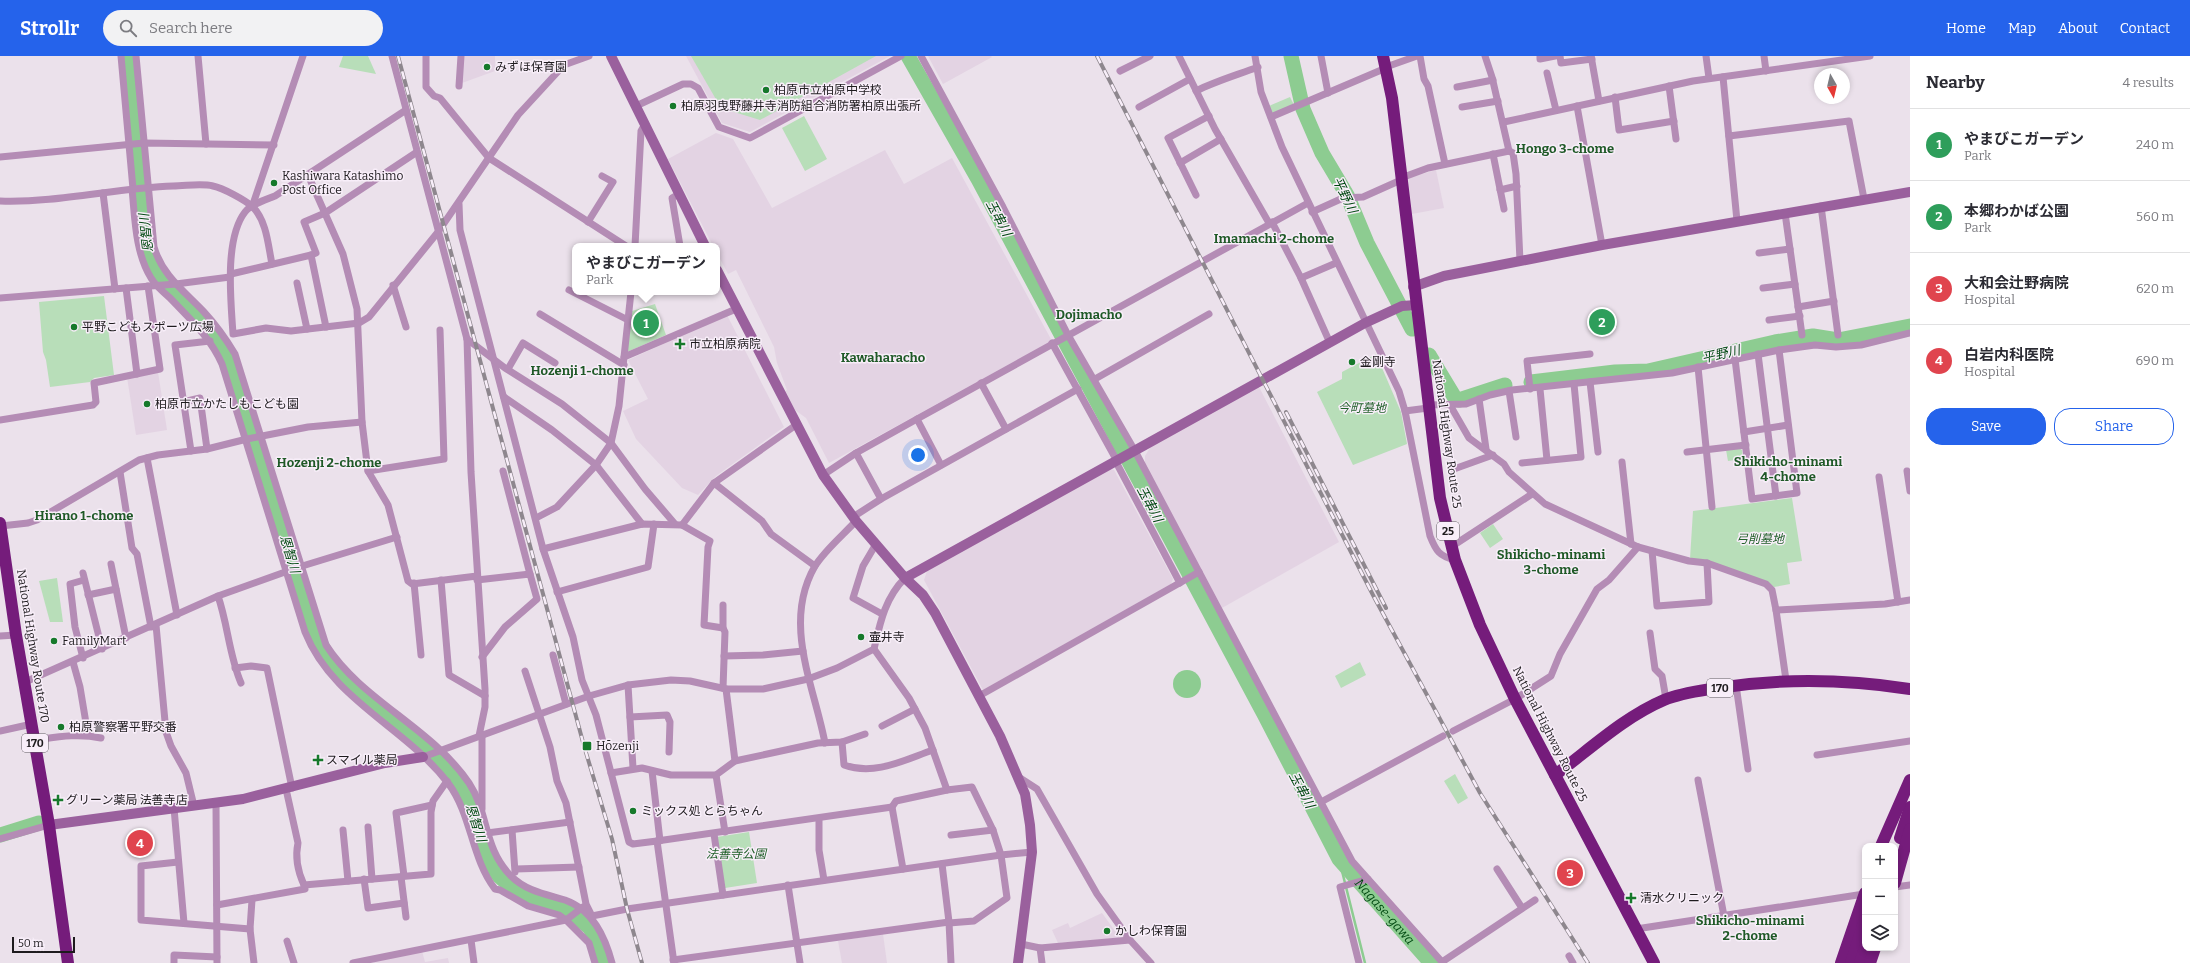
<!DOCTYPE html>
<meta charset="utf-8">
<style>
body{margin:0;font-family:Bitter,"Noto Sans JP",serif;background:#f2f2f3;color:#2b2b33}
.controls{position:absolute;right:12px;bottom:12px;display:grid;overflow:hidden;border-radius:8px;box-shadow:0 2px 6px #0003}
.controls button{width:36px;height:36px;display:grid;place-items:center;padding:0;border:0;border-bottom:1px solid #e1e1e2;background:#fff;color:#2b2b33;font:20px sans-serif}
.compass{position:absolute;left:1814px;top:12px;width:36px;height:36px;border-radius:50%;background:#fff;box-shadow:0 2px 6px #0003;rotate:172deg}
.scale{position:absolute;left:12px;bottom:10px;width:63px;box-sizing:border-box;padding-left:4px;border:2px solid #1e1b1e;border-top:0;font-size:11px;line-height:14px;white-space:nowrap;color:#1e1b1e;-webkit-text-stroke:3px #f8eef9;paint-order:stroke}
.you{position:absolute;left:918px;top:399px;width:14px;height:14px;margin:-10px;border:3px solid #fff;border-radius:50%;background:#1a73e8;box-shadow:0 0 0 6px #1a73e833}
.badge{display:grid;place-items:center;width:26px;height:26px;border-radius:50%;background:#2563eb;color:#fff;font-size:13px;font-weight:700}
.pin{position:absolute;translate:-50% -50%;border:2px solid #fff;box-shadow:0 1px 4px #0006}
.popup{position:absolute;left:572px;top:187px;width:148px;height:52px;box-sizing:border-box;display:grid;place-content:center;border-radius:8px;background:#fff;filter:drop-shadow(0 1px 3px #0005);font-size:13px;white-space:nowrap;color:#7c7c81}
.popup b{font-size:15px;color:#2b2b33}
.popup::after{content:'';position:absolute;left:50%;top:100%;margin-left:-8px;border:8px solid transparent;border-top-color:#fff}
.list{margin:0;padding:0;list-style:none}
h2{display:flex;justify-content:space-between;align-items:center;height:52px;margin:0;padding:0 16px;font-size:17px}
h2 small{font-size:13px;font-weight:400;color:#7c7c81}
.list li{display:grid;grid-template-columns:26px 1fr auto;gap:12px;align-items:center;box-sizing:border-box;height:72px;padding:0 16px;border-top:1px solid #e1e1e2}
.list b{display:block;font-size:15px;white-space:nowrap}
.list p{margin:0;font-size:13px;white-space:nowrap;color:#7c7c81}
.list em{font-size:13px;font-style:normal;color:#7c7c81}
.actions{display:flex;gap:8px;padding:12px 16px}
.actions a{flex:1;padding:9px 0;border:1px solid #2563eb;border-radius:16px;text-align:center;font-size:14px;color:#2563eb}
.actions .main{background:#2563eb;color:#fff}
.icon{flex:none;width:22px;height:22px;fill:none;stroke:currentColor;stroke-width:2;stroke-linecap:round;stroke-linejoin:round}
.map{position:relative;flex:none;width:1910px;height:907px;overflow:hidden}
header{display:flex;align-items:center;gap:24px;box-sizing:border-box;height:56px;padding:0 20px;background:#2563eb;color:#fff}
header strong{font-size:19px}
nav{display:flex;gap:22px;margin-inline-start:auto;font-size:14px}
.search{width:280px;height:36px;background:#f2f2f3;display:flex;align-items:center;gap:10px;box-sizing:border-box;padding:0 14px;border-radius:22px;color:#7c7c81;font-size:15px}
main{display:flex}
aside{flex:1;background:#fff}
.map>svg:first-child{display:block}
</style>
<header>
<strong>Strollr</strong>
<div class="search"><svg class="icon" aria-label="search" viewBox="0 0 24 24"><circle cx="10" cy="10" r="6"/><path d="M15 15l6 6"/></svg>Search here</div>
<nav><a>Home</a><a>Map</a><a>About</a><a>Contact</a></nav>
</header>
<main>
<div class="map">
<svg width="1910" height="907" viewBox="0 0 1910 907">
<rect width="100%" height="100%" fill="#ebe1eb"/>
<g fill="#e3d3e3">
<path d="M463,0h32v15l-33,12z"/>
<path d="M686,0h204l-140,76 -28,-9z"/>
<path d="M928,0h63l1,1 -49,27z"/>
<path d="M716,77l17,6 39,69 113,-58 19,34 48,-26 100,183 -223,122 -23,-45 -11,-8 -11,-18 3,-2 -10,-27 -3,-16 -38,-77 -8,4 -11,-21v-7h-4l-45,-87z"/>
<path d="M1436,114l8,38 -32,6 -4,-36z"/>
<path d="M727,259l57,112 -68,49 -18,19 -16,-7 -46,-49 -13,-28 25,-12 -20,-39z"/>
<path d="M158,316l9,58 -31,5 -9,-58z"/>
<path d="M1258,329l81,157 -117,66 -77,-144v-8l6,-10z"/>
<path d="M1111,413l3,1 59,109 -2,5 -188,106 -59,-110 3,-9z"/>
<path d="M1102,857l18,25 -62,5 -6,-13 16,-7 2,5z"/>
<path d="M883,878l4,29h-45l-4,-22z"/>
<path d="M422,895l3,11 23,-4 1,5h-79z"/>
</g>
<g fill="#b8deb9">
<path d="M343,0h25l8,18 -37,-7z"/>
<path d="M691,0h185l-116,64 -39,-12z"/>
<path d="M1290,41l4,8 -21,9 -4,-8z"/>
<path d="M804,60l23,43 -22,12 -23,-43z"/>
<path d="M104,240l10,79 -20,3 -4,4 -40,5 -4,-27 -3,-8 -4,-50z"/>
<path d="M655,248l11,31 -39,17 5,-41z"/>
<path d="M1616,261l1,10 -12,1 -1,-4 -16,2v-6z"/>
<path d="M1376,298l25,58 6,32 -54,21 -36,-73 25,-13v-7z"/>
<path d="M1739,392l3,2 1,9 -15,2 -2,-11z"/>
<path d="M1792,442l10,63 -15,2 3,21 -16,3 -8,-6 -76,-22 3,-48z"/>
<path d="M1493,468l10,15 -13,9 -10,-15z"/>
<path d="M57,522l6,44h-13l-11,-41z"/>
<path d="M1360,606l6,13 -25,13 -6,-12z"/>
<path d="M1455,718l13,24 -10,6 -14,-23z"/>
<path d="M749,776l8,51 -32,5 -8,-51z"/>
</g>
<circle fill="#8dcc91" cx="1187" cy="628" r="14"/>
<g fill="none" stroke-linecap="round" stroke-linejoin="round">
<path stroke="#8dcc91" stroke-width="2.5" d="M1339,803l26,104"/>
<g stroke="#8dcc91" stroke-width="15">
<path d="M128,0l20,201 10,19 54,55 16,27 86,273 16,30 13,14 111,100 14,22 20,63 11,16 16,14 21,11 22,5 20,12 12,10 7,15 5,20"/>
<path id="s1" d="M908,0l70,123 286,535 75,145 92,104"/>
<path d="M1291,0l12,53 19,44 25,42 20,48 45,86"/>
<path d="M1429,299l26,43 4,2 46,-15"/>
<path d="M1531,326l84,-10 33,-1 127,-29 38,-6 25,4 72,-14"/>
<path d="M0,779l39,-12"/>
</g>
<g stroke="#b48cb5" stroke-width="7">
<path d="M121,0l12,133"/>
<path d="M136,0l18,191c8,28 30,44 50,65 12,13 22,27 31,42l91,291c36,56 105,82 143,138 20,30 14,65 42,93 15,15 34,18 54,24 28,10 40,37 47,63"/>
<path d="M198,0l8,88"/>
<path d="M392,0l75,283 4,133 14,217v18l-6,29"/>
<path d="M426,0v31l8,9 6,2 49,60 137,88"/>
<path d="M921,0l82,151 65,128 67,116 217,410 91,102"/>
<path d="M1179,0l36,73 54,94"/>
<path d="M1255,0l6,36 21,55 117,244 6,20 25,125c6,15 9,20 25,24"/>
<path d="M1321,0l7,37"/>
<path d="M1420,0l4,23 4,7 17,78"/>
<path d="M1540,0v3l15,-3"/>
<path d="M1560,0l1,7 31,-4"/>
<path d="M1591,0l8,45"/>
<path d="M1706,0l3,22"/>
<path d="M1764,0l2,15"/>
<path d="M1386,11l31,-11"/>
<path d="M1120,15l30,-15"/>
<path d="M1547,17l9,37"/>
<path d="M1723,21l14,144"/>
<path d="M459,30l2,-30"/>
<path d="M1669,30l7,53"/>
<path d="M1457,31l36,-7"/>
<path d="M1196,35c20,-10 41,-16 62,-24"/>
<path d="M1615,41l4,33 55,-9"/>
<path d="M636,50l47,-22h8l7,4 21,39 31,11 151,-82"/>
<path d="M1577,50l25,139"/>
<path d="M1139,51l51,-28"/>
<path d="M1462,51l36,-6"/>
<path d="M406,54l-131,86c-10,4 -24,8 -30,16 -21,27 -14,90 -12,122l33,-6 25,3 68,-8 10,-6 69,-85 80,-117 46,-50 25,-9"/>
<path d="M1271,61l115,-49"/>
<path d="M1504,66l189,-41 177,-25"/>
<path d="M1729,80l120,-15 15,78"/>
<path d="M1509,95l4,2 3,21 4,87"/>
<path d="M1493,98l11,55"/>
<path d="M0,101l144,-14 130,2"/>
<path d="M1180,107l41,-24"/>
<path d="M308,119l35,79 14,55 5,113 6,49 20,34 20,76 4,3 65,-8"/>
<path d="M1401,122l27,-10 81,-17 -17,-74 -7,-21"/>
<path d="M132,133c3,29 3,63 19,89 4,7 12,14 19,20 20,21 40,39 52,66l83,268c27,68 100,95 143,151 24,32 23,75 47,106l5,1 28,16 31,9 7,5 23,23 6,20"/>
<path d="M1500,134l17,-4"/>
<path d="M103,137l12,96"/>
<path d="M679,138l-7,4 8,48"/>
<path d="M1196,139l-28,-57 41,-22"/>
<path d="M0,145c58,2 115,-13 173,-15 13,0 28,-3 40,0 10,2 32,14 40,21 14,15 15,38 19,57"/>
<path d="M459,148l1,26 83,319 30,88 9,43 14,35 33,127 4,2 24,-3 235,-34 11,62"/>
<path d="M1821,150l17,129"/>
<path d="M252,151l51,-151"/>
<path d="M1312,156l31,-14 20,-1 38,-17"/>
<path d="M1785,157l17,122"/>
<path d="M588,166l25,-40 -11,-6"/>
<path d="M1272,166l29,56 29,65"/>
<path d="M635,190l6,-115 4,-7"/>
<path d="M1759,197l31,-4"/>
<path d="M311,199l5,-2 -12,-31 21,-9 92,-61"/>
<path d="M231,218l80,-19 15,72"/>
<path d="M1301,222l35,-15"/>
<path d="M297,227l10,46"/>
<path d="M393,229l13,42"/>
<path d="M126,232l11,86"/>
<path d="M1763,232l32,-4"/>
<path d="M569,234l59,30"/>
<path d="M0,242l176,-14 54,-7"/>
<path d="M1798,251l36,-6"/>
<path d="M540,258l84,51"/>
<path d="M1769,264l31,-4"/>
<path d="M467,283l38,29 57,36 49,39 34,46 30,35"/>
<path d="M1052,287l65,118"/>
<path d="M1758,298l18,142"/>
<path d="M624,301l7,-65"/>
<path d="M1735,303l17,140 45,-6 -18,-143"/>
<path d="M1698,311l14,140"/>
<path d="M508,313l15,-26 32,20"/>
<path d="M1095,323l114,-65"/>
<path d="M1590,326l8,70"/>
<path d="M981,327l25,46"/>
<path d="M1530,333l-3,-28 63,-7"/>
<path d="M1540,333l7,71"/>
<path d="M1509,335l7,46"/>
<path d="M504,341l48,33 44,35 46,59"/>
<path d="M1479,343l7,50"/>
<path d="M183,346l17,-4 7,51"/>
<path d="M1428,349l38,-1 24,-9 22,-5 160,-17 107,-23 36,-5 21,2 25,-2 49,-12"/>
<path d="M1450,349l19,33 35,26 5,8 36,32 93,43 51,14 18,2 59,21 6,6 4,20 10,70"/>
<path d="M1405,355l23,-3"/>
<path d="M917,363l24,46"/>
<path d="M0,364l93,-15 3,-3 -2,-19 66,-14 -12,-83"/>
<path d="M1744,376l44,-7"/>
<path d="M191,395l-16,-106 35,-4"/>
<path d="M1687,396l59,-7"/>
<path d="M856,397l25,46"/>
<path d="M147,402l30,157"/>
<path d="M1116,406l64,121"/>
<path d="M1622,406l9,82"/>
<path d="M1522,407l59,-6 -7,-73"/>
<path d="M1454,413l39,-14"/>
<path d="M368,415l76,-12 -4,-129"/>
<path d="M503,415l27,103"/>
<path d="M1907,415l3,20"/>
<path d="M120,416l12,76 5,6 14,73"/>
<path d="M823,419l33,-22 61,-34 391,-216"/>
<path d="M1879,421l19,125"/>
<path d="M714,427l48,38 9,13 44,32"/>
<path d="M853,461l28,-18 197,-110"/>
<path d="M536,462l21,-11 39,-42 15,-22 8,-37 5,-49 112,-48"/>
<path d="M682,469l28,16 -2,6 -4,78 19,3 2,4 -2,56"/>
<path d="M1,470l27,-3 9,-3 102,-60 19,-5 49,-6 40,-10 61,-12 54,-5"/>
<path d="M876,488l-13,22 -10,32 29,16"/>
<path d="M1451,491l81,-53"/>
<path d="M543,493l99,-25 40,1 32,-42 82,-58"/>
<path d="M1652,495l5,55 52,-4 -2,-39"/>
<path d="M111,508l15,74"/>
<path d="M83,517l19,76"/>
<path d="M441,524l8,95 36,21"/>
<path d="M477,524l53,-6 7,25 -32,28 -23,30"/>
<path d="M414,527l7,72"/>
<path d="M557,536l91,-25 6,-43"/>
<path d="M88,539l28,-6"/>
<path d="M218,540c10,29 11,59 23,87"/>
<path d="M1776,554l109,-6 25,-4"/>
<path d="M156,569l10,107 5,14 15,27 8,33"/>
<path d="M723,572v-23"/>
<path d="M1650,577l5,36 7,7 4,23"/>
<path d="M0,580l16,-1"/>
<path d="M874,593l35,49 16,30 22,62 25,-3 21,43 8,25 6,43 -33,23 -25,2"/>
<path d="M553,599l13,49"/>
<path d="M724,600l39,-1 40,-4"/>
<path d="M83,602l-8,-31 -5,-43 14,-4"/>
<path d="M73,606l7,25 8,48"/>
<path d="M235,612l16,-2 16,2 25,120"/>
<path d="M525,615l25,76 7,34 9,22 20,101 6,12 35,-7 374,-54 31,-3"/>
<path d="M25,626l193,-86 81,-29 98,-30"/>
<path d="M628,629l5,83"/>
<path d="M1736,629l12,84"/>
<path d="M726,633l9,72"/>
<path d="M979,640l220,-124"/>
<path d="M630,661l37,-2 3,7 -1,30"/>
<path d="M882,670l33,-17"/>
<path d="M0,675l32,-7"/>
<path d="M1453,675l62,-32 36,-23 9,-22 37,-65 12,-9 29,-33"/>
<path d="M482,679v74"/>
<path d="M35,684c22,-3 43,-7 66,-2"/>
<path d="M842,686l2,23c31,11 60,-5 89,-15"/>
<path d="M825,687c-11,-58 -43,-120 -10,-177 10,-16 28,-31 41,-45"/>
<path d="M1817,699l93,-14"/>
<path d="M423,701l166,-61 39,-11 43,-5 19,1 36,8h37l45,-10 29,-11 37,-19c6,-26 11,-51 31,-71"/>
<path d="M652,715l8,70"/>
<path d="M611,717l31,-5 29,7h45l19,-14 83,-18 24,-1 23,-8"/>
<path d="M716,719l9,57"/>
<path d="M1020,722l17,11 60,105 33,46 21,23"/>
<path d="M1698,724l26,136"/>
<path d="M286,733l12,54c-3,14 0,29 6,42"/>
<path d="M1321,746l122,-66"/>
<path d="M216,748l1,159"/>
<path d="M892,751l4,-6 51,-11"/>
<path d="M174,752l10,115"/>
<path d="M819,763v31l5,30"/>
<path d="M368,771l4,52"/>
<path d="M343,774l5,51"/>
<path d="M512,774l3,42"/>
<path d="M487,777l83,-11"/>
<path d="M714,778l9,61"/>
<path d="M951,779l42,-5"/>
<path d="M0,783l49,-14"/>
<path d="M657,785l17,122"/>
<path d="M178,806l-37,4v54l109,9"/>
<path d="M942,808l7,58 2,41"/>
<path d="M516,813l63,-2"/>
<path d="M1497,813l25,39"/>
<path d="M404,820l-8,-63 36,-8"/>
<path d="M401,821l5,40"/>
<path d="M364,823l4,29 36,-5"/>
<path d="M788,829l12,78"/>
<path d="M1895,831l15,-2"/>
<path d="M252,844l-2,29 4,34"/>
<path d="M217,849l88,-16 -1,-4 127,-11v-62l2,-11 14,-20"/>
<path d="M1636,873l228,-35"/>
<path d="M471,884l3,23"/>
<path d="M287,885l7,22"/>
<path d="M1021,888l19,4 90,-8"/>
<path d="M1040,892l2,15"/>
<path d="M1569,900l4,7"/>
<path d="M673,904l276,-38"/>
<path d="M1442,906l93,-62"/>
<path d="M174,907v-8l43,2"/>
<path d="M353,907l213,-43 17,-13"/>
<path d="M1359,907l-19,-76 28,-8"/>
</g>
<g stroke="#9a609d" stroke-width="10">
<path d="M611,0l94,190"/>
<path d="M717,214l106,205 33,46 49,57 18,17 12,18 65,123 25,58 5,31 2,27 -14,111"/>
<path d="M1413,231l31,-11 158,-31 308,-53"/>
<path d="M905,522l460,-255 37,-17 14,-1"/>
<path d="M49,769l194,-26 142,-36 38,-6"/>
</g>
<g stroke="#751c7b" stroke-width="12">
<path d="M1383,0l9,42 48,400 15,62 25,65 35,74 139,264"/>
<path d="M0,467l16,112 33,190 19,138"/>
<path d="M1555,719c34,-25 69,-58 109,-75 17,-7 35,-9 53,-12 65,-10 128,-9 193,1"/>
<path d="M1900,782l10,-31"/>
<path d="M1881,790l29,-66"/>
<path d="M1895,827l15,-54"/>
<path d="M1841,907l24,-70"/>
<path d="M1851,907l14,-44"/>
<path d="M1860,907l5,-15"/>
<path d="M1870,907l5,-15"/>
</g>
<defs>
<g id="rail">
<path d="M398,0l186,690 28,93 15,70 15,54"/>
<path d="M1097,0l277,541 106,196 108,170"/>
<path d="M1286,356l100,196"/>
</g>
</defs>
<use href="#rail" stroke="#8e878e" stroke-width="4"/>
<use href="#rail" stroke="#f8eef9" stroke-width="2.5" stroke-dasharray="8" stroke-linecap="butt"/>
</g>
<g fill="#16792b" stroke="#f8eef9" stroke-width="1.5">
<circle cx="487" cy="11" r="4"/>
<circle cx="766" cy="34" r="4"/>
<circle cx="673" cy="50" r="4"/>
<circle cx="274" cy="127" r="4"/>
<circle cx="74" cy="271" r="4"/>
<path d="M678 282h4v4h4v4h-4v4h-4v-4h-4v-4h4z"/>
<circle cx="1352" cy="306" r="4"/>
<circle cx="147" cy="348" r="4"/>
<circle cx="861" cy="581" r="4"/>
<circle cx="54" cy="585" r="4"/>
<circle cx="61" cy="671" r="4"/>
<rect x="582" y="685" width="10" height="10" rx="2"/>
<path d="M316 698h4v4h4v4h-4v4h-4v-4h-4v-4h4z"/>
<path d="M56 738h4v4h4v4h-4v4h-4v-4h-4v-4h4z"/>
<circle cx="633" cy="755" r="4"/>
<path d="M1629 836h4v4h4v4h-4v4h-4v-4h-4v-4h4z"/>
<circle cx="1107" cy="875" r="4"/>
</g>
<g text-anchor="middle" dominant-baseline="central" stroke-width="3" stroke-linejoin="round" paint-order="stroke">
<g fill="#f8eef9" stroke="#5f5a60" stroke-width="1">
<rect x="1437" y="466" width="22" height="18" rx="3"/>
<rect x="1707" y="623" width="26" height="18" rx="3"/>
<rect x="22" y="678" width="26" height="18" rx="3"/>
</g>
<g font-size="11" font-weight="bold" fill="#1e1b1e">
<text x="1448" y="475">25</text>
<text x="1720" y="632">170</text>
<text x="35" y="687">170</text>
</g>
<g font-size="12" fill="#1e1b1e" stroke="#f8eef9" text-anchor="start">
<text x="495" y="11">みずほ保育園</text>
<text x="774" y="34">柏原市立柏原中学校</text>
<text x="681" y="50">柏原羽曳野藤井寺消防組合消防署柏原出張所</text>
<text x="282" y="120">Kashiwara Katashimo<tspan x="282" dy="14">Post Office</tspan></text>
<text x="82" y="271">平野こどもスポーツ広場</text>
<text x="689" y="288">市立柏原病院</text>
<text x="1360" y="306">金剛寺</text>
<text x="155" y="348">柏原市立かたしもこども園</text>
<text x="869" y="581">壷井寺</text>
<text x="62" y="585">FamilyMart</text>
<text x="69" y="671">柏原警察署平野交番</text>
<text x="596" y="690">Hōzenji</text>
<text x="326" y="704">スマイル薬局</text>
<text x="66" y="744">グリーン薬局 法善寺店</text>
<text x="641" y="755">ミックス処 とらちゃん</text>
<text x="1640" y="842">清水クリニック</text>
<text x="1115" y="875">かしわ保育園</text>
</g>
<g font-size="12" font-style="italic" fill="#206029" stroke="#f8eef9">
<text x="1362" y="352">今町墓地</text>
<text x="1760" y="483">弓削墓地</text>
<text x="736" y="798">法善寺公園</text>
</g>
<g font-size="12" fill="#1e1b1e" stroke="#f8eef9">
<text transform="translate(1447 378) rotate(82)">National Highway Route 25</text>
<text transform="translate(33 590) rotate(81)">National Highway Route 170</text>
<text transform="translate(1550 678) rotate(63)">National Highway Route 25</text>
</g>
<g font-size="13" font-weight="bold" fill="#1f5927" stroke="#f8eef9">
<text x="1565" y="92">Hongo 3-chome</text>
<text x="1274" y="182">Imamachi 2-chome</text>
<text x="1089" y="258">Dojimacho</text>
<text x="883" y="301">Kawaharacho</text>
<text x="582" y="314">Hozenji 1-chome</text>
<text x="1788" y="405">Shikicho-minami<tspan x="1788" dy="15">4-chome</tspan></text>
<text x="329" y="406">Hozenji 2-chome</text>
<text x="84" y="459">Hirano 1-chome</text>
<text x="1551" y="498">Shikicho-minami<tspan x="1551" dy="15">3-chome</tspan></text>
<text x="1750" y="864">Shikicho-minami<tspan x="1750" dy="15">2-chome</tspan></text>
</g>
<g font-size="13" font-style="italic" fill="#004911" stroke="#f8eef9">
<text transform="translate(1345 139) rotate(64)">平野川</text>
<text transform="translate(999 162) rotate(62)">玉串川</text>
<text transform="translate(146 177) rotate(-97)">恩智川</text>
<text transform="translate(1721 298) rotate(-13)">平野川</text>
<text transform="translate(1150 448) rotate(62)">玉串川</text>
<text transform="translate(290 498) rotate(73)">恩智川</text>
<text transform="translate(1302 734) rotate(62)">玉串川</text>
<text transform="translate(476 767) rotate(72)">恩智川</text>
<text stroke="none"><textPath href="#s1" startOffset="981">Nagase-gawa</textPath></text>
</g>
</g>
</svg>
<div class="controls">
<button>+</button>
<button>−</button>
<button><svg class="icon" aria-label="layers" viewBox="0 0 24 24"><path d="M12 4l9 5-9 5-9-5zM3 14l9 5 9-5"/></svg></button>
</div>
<svg class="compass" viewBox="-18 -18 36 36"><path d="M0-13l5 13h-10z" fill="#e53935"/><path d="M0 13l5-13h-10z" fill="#7c7c81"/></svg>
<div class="scale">50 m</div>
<div class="you"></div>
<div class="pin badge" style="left:646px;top:267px;background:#2e9e5b">1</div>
<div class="popup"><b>やまびこガーデン</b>Park</div>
<div class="pin badge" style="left:1602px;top:266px;background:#2e9e5b">2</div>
<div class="pin badge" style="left:1570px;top:817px;background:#e0444e">3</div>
<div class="pin badge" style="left:140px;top:787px;background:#e0444e">4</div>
</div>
<aside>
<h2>Nearby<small>4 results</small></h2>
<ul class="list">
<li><span class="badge" style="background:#2e9e5b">1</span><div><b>やまびこガーデン</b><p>Park</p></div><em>240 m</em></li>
<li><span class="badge" style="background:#2e9e5b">2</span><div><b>本郷わかば公園</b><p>Park</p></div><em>560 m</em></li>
<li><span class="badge" style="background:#e0444e">3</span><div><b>大和会辻野病院</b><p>Hospital</p></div><em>620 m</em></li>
<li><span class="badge" style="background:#e0444e">4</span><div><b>白岩内科医院</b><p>Hospital</p></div><em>690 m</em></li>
</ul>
<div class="actions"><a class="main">Save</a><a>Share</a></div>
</aside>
</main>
